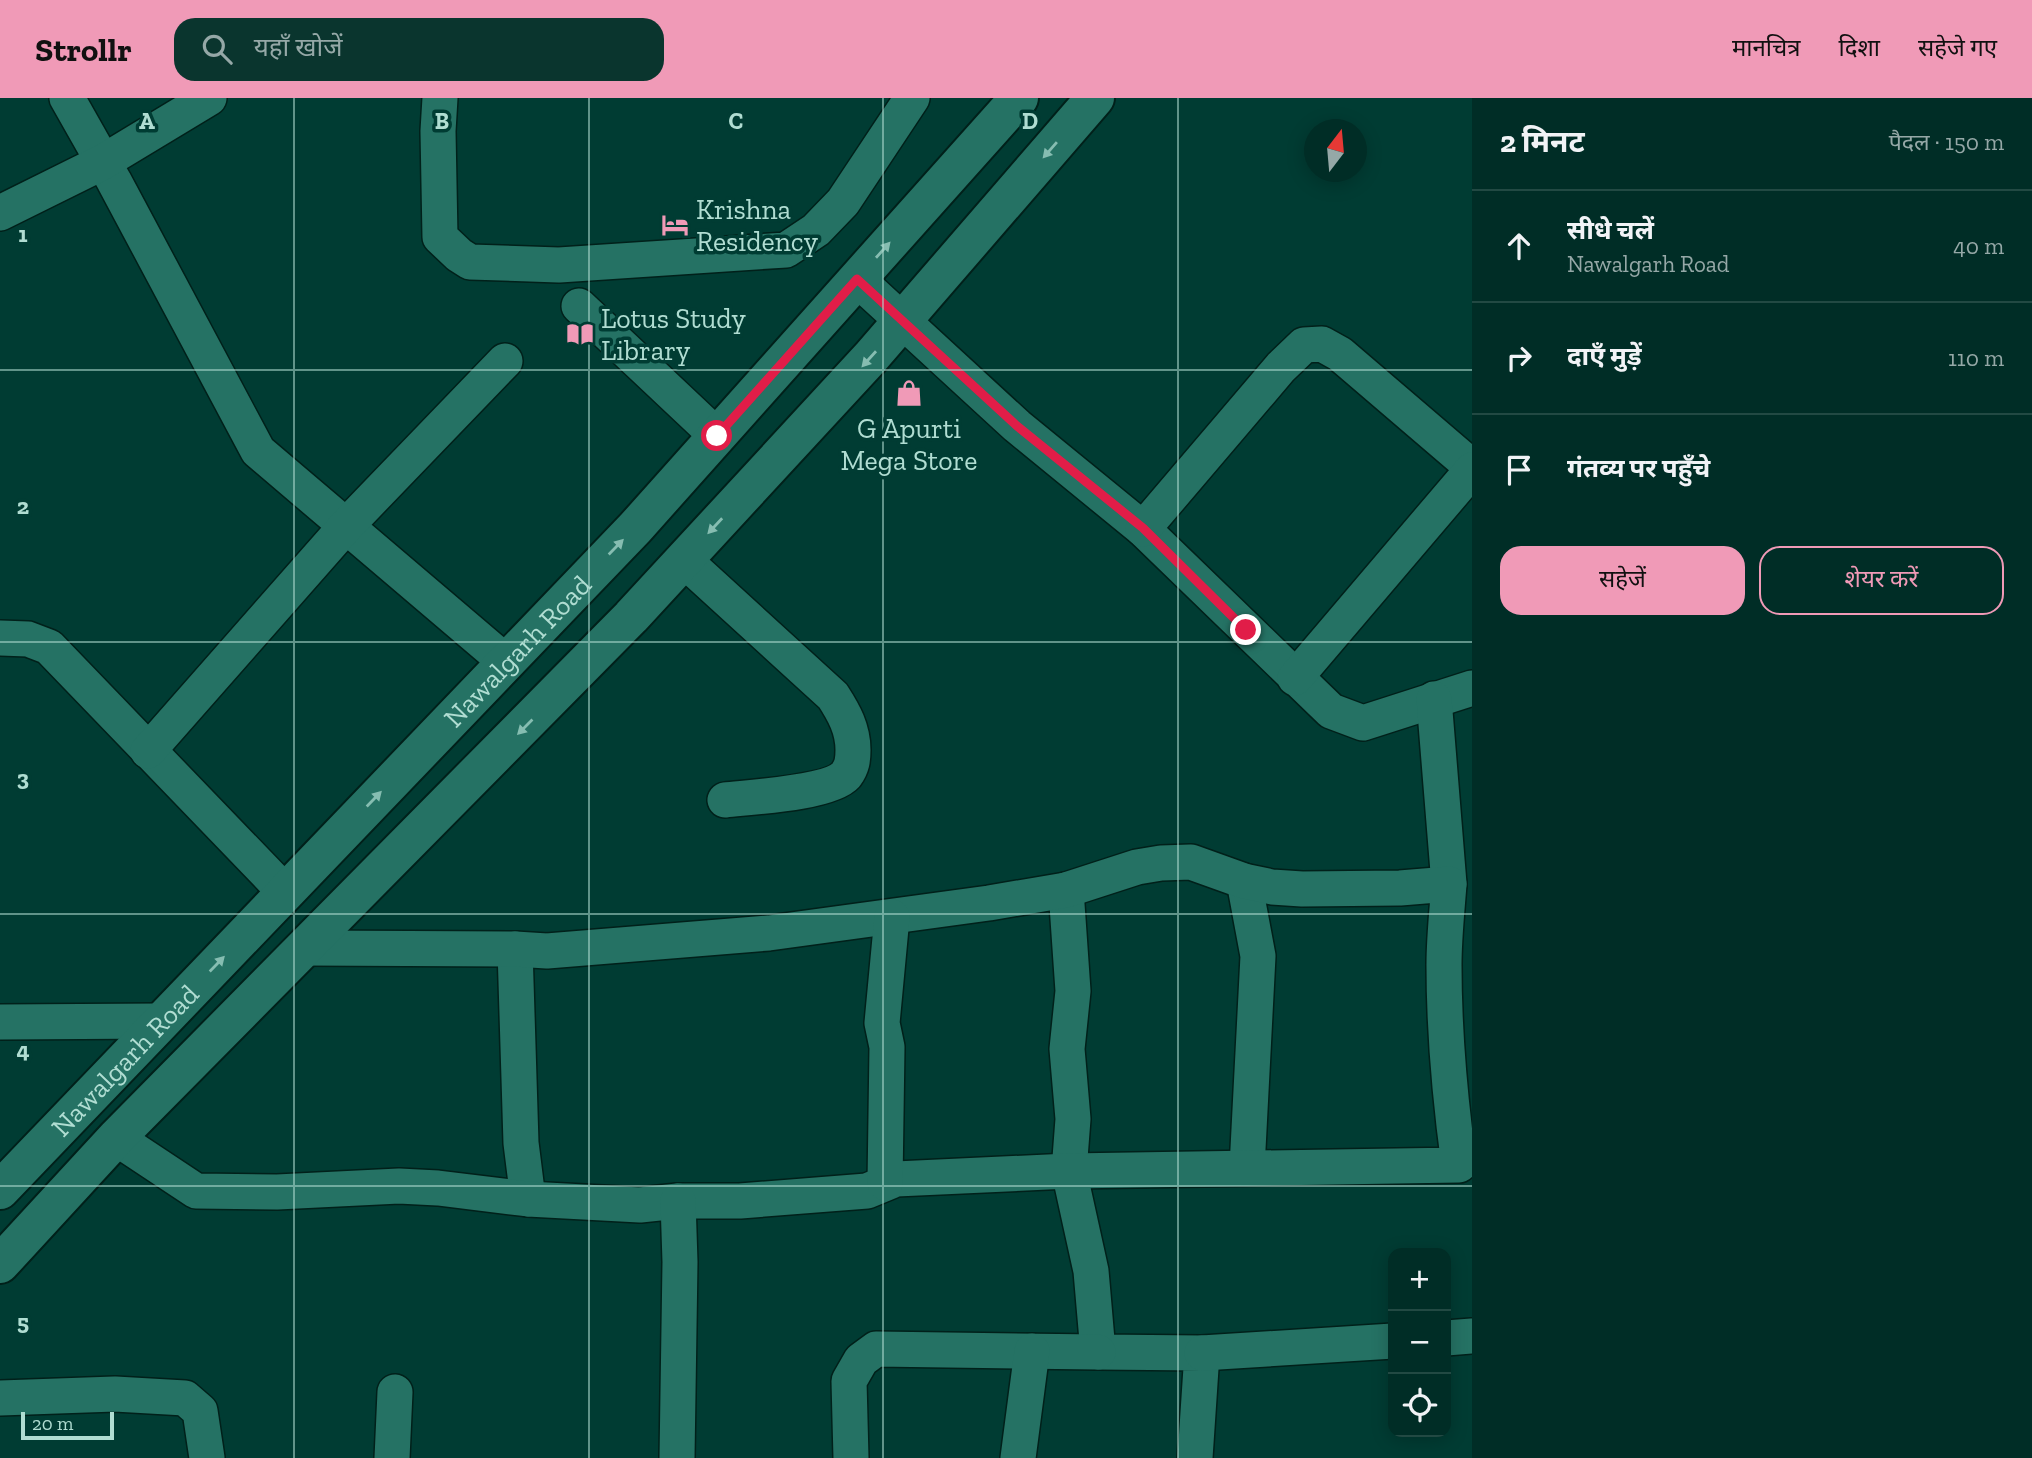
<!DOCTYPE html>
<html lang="hi">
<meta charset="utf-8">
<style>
body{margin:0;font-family:"Zilla Slab","Noto Sans Devanagari",serif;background:#0a352e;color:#f1f3f6}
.controls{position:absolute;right:21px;bottom:21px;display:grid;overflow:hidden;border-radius:14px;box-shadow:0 4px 18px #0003}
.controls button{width:63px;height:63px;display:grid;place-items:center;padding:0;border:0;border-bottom:2px solid #224943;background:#002d26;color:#f1f3f6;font:35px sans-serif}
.compass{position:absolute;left:1304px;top:21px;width:63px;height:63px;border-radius:50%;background:#002d26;box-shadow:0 4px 18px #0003;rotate:16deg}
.scale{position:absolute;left:21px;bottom:18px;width:93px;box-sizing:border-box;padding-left:7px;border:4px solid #b0ddd2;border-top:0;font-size:19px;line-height:24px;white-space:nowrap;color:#b0ddd2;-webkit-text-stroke:5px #003c33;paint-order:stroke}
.stop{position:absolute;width:21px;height:21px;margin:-16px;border:5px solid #e11d48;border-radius:50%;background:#fff}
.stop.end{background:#e11d48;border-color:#fff;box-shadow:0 2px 7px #0008}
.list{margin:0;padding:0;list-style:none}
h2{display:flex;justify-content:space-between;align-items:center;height:91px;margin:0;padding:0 28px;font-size:30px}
h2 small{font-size:23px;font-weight:400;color:#95a8a7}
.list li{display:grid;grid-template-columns:46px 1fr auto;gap:21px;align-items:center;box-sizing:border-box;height:112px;padding:0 28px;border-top:2px solid #224943}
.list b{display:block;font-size:26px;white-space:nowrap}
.list p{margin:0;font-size:23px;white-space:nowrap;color:#95a8a7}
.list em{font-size:23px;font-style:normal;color:#95a8a7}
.actions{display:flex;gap:14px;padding:21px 28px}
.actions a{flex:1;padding:16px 0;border:2px solid #f09ab7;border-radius:21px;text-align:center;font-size:24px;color:#f09ab7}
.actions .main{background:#f09ab7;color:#111}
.icon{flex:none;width:38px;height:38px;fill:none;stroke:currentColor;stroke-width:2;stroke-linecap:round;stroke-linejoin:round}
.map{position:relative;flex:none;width:1472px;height:1360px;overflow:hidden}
header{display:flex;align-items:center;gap:42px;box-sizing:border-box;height:98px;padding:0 35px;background:#f09ab7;color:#111}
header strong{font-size:33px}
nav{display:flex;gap:38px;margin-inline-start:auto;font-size:24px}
.search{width:490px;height:63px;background:#0a352e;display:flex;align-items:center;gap:18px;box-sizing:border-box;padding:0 24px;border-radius:21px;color:#95a8a7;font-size:26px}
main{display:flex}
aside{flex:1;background:#002d26}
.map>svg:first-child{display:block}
</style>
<header>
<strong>Strollr</strong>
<div class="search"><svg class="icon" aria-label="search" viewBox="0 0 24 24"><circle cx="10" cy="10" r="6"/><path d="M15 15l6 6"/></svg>यहाँ खोजें</div>
<nav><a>मानचित्र</a><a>दिशा</a><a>सहेजे गए</a></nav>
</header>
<main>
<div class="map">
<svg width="1472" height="1360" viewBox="0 0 1472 1360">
<rect width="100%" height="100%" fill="#003c33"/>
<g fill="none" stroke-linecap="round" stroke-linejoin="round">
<defs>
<g id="minor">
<path d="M67,0l47,83 144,270 248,211"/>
<path d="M440,0l-2,33 2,106 19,18 11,7 89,3 227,-15 30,-20 27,-28 69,-104"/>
<path d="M0,115l103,-51 106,-64"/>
<path d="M857,181l160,147 126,103 188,182 32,12 109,-35"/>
<path d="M579,208l138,130"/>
<path d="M1143,431l138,-162 23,-22 18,-1 18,10 132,113"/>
<path d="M684,462l149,136c11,17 20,33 20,54 0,10 -1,17 -7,25 -16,18 -95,22 -121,25"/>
<path d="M0,540l28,1 21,8 236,245"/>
<path d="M1295,580l177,-208"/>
<path d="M1434,601l15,185"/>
<path d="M148,653l198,-225 159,-165"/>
<path d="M1244,783l14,75 -11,212"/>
<path d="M1066,792l7,101 -6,58 6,70 -4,52 22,100 7,81 104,1 -7,105"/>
<path d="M515,851l6,194 7,56"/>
<path d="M0,924l162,-1"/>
<path d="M116,1040l80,53 81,1 122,-6 39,2 90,11 112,6 38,-4h62l127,-10 29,-12 173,-8 390,-6c-9,-66 -15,-133 -15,-200 0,-27 3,-54 5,-81l-49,4 -98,1 -30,-2 -28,-6 -53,-19 -30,1 -24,4 -71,23 -77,13 -220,30 -222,18 -32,-2 -210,-1"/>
<path d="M885,1085l2,-136 -5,-24 10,-106"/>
<path d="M1446,1240l26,-2"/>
<path d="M1202,1255l191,-12"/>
<path d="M0,1300l115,-4 70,4 15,13 7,47"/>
<path d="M392,1360l3,-66"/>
<path d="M677,1360l3,-196 -2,-61"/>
<path d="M851,1360l-2,-77 12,-21 15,-11 222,3"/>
<path d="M1018,1360l14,-107"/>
</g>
<g id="tertiary">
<path id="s1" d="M0,1092l635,-662 384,-430"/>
<path d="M0,1166l116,-126 515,-521 240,-260 224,-259"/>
</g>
</defs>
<use href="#minor" stroke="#01201a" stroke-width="38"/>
<use href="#tertiary" stroke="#01201a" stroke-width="42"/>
<use href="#minor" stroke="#257264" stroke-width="35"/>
<use href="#tertiary" stroke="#257264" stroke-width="38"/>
</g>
<defs><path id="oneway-solid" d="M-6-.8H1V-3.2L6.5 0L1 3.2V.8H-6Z" transform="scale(1.75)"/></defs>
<g fill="#86bdb1">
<use href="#oneway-solid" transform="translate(1050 52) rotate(131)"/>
<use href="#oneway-solid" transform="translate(883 152) rotate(-48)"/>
<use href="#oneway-solid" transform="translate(869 261) rotate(132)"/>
<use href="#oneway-solid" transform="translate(715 428) rotate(133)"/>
<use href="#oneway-solid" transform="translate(616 449) rotate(-46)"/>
<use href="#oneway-solid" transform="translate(525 629) rotate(135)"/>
<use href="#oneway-solid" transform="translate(374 701) rotate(-46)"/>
<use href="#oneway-solid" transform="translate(217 866) rotate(-46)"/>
</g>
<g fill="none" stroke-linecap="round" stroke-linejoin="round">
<path stroke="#e11d48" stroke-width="9" d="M717,338l140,-157 160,147 126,102 103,102"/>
</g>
<path fill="none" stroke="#b0ddd2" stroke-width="2" stroke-opacity="0.55" d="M294,0v1360M589,0v1360M883,0v1360M1178,0v1360M0,272h1472M0,544h1472M0,816h1472M0,1088h1472"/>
<defs>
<symbol id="hotel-bare" viewBox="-9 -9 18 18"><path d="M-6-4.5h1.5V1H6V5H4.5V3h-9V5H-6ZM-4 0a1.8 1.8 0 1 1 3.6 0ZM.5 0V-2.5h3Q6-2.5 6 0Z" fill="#f09ab7" stroke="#003c33" stroke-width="2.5" paint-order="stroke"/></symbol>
<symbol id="library-bare" viewBox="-9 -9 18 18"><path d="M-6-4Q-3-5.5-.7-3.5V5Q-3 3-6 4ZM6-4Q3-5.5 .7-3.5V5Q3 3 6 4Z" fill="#f09ab7" stroke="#003c33" stroke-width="2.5" paint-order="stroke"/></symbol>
<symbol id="shop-bare" viewBox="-9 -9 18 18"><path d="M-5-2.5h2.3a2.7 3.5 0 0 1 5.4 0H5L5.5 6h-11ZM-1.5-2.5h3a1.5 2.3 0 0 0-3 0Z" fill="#f09ab7" stroke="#003c33" stroke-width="2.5" paint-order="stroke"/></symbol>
</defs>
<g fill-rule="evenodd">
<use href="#hotel-bare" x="656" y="108" width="38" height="38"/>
<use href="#library-bare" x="561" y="217" width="38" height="38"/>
<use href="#shop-bare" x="890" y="276" width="38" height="38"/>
</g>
<g text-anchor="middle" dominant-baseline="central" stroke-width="7" stroke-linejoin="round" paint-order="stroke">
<g font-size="28" fill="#b0ddd2" stroke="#003c33" text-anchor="start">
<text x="696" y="111">Krishna<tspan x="696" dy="32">Residency</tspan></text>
<text x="601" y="220">Lotus Study<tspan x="601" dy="32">Library</tspan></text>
<text x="909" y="330" text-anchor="middle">G Apurti<tspan x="909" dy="32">Mega Store</tspan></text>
</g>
<g font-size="28" fill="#b0ddd2" stroke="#003c33">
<text stroke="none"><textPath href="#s1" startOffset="747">Nawalgarh Road</textPath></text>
<text stroke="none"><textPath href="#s1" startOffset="180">Nawalgarh Road</textPath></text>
</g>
</g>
<g font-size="23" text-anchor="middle" font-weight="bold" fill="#b0ddd2" stroke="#003c33" stroke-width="7" stroke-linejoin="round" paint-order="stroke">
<text x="147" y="31">A</text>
<text x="442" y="31">B</text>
<text x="736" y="31">C</text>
<text x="1030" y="31">D</text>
<text x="23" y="144">1</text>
<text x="23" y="416">2</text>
<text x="23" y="688">3</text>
<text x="23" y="960">4</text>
<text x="23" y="1232">5</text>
</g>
</svg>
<div class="controls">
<button>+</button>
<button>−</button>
<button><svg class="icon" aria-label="locate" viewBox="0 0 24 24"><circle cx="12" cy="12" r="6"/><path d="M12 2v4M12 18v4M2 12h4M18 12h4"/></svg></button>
</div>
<svg class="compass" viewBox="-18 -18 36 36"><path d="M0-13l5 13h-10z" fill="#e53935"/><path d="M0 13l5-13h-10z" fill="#95a8a7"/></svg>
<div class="scale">20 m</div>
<div class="stop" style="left:717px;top:338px"></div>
<div class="stop end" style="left:1246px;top:532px"></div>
</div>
<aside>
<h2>2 मिनट<small>पैदल · 150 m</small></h2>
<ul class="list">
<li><svg class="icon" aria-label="ahead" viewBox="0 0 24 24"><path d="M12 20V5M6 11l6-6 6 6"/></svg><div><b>सीधे चलें</b><p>Nawalgarh Road</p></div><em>40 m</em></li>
<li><svg class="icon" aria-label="right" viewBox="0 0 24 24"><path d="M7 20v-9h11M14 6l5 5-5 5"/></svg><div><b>दाएँ मुड़ें</b></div><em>110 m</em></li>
<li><svg class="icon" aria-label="arrive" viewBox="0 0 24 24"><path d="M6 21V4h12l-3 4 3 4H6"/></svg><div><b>गंतव्य पर पहुँचे</b></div></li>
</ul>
<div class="actions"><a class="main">सहेजें</a><a>शेयर करें</a></div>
</aside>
</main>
